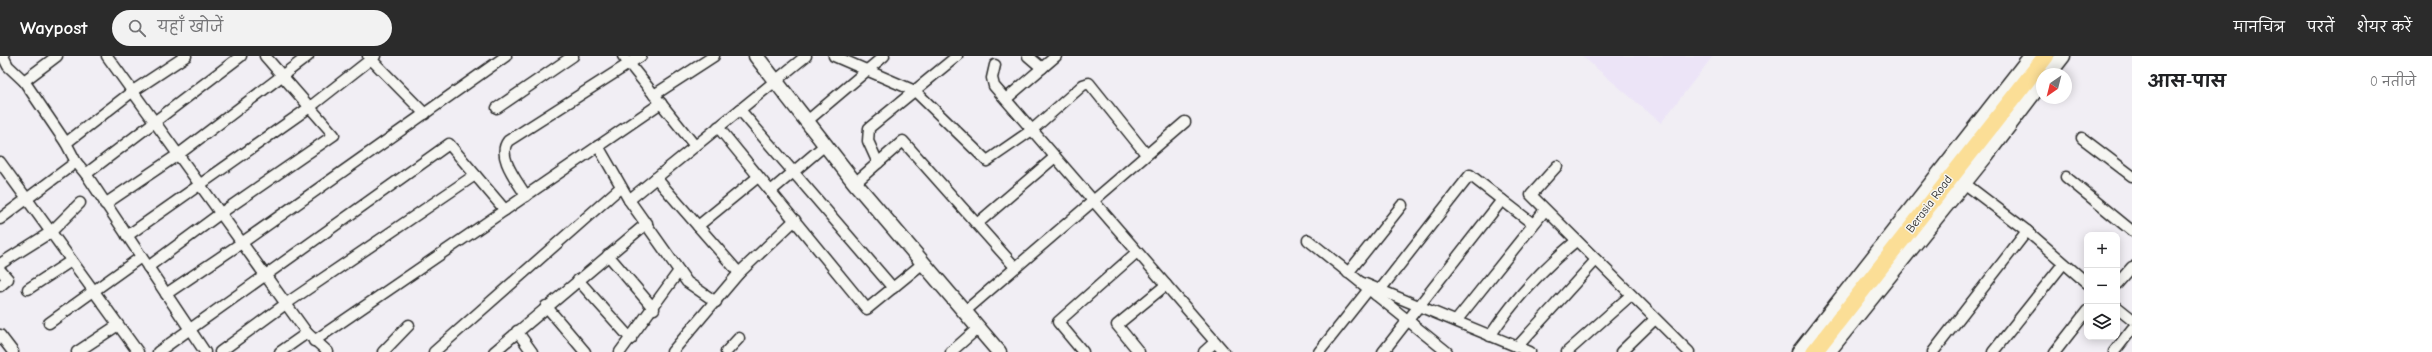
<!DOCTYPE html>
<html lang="hi">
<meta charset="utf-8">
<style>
body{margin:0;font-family:"Comic Neue","Playpen Sans Deva",sans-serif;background:#f2f2f2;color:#202124}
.controls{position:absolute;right:12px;bottom:12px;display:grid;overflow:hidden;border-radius:8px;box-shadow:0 2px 10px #0003}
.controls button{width:36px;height:36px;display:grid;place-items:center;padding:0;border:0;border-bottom:1px solid #e0e0e0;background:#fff;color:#202124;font:20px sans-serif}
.compass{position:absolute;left:2036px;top:12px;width:36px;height:36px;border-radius:50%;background:#fff;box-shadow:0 2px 10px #0003;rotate:215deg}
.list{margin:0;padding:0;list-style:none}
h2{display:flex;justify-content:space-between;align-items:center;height:52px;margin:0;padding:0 16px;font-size:17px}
h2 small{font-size:13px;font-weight:400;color:#757577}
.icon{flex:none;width:22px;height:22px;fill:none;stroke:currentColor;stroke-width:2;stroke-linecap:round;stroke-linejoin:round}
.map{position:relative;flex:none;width:2132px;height:296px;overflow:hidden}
header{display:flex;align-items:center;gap:24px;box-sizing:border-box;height:56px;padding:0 20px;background:#2b2b2b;color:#fff}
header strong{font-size:19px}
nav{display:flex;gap:22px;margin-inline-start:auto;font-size:14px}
.search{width:280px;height:36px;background:#f2f2f2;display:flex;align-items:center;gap:10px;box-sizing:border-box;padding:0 14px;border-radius:22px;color:#757577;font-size:15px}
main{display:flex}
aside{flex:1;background:#fff}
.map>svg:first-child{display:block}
</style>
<header>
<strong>Waypost</strong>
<div class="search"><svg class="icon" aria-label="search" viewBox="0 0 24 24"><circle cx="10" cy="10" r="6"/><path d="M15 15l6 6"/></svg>यहाँ खोजें</div>
<nav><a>मानचित्र</a><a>परतें</a><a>शेयर करें</a></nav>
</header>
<main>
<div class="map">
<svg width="2132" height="296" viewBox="0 0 2132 296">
<rect width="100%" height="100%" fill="#f1eef4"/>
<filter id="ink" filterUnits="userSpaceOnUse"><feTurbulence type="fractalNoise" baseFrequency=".025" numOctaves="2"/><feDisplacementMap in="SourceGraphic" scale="8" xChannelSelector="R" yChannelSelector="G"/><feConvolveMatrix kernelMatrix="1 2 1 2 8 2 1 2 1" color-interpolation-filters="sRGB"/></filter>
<g filter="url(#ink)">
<path fill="#ece4f7" d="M1582,0h131l-52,67z"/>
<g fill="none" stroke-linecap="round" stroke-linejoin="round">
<defs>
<g id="street">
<path d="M3,0l5,10 16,15 42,62 10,19 10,12 119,178"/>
<path d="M107,0l200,277 21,19"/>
<path d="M368,0l57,58"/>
<path d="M623,0l72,90"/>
<path d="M834,0l81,35 72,70 45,-31 51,-45 6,-2 57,71"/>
<path d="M1028,0l14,12"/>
<path d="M995,9l-3,13 2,8 230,266"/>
<path d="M24,25l33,-25"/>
<path d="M654,39l60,-39"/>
<path d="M1006,43l50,-43"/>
<path d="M497,52l76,-52"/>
<path d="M740,54l153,178"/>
<path d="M806,66l78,-66"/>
<path d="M718,71l149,182 55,-45"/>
<path d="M2082,82l50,38"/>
<path d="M66,87l67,-52 53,-35"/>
<path d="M598,90l31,54 58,82 29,20"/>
<path d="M0,106l138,190"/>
<path d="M878,107l-10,-22 1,-13 88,-72"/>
<path d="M1557,110l-26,29 158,157"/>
<path d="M86,118l155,-118"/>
<path d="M2066,121l66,54"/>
<path d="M656,122l83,95"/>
<path d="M855,127l48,-42 112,126"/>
<path d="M1964,127l63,48 60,52"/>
<path d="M771,135l54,-46"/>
<path d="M526,140c-8,-14 -30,-40 -18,-55l133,-85"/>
<path d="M629,144l177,-144"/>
<path d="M105,148l74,-50 129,-98"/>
<path d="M0,163l76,-57"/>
<path d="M978,167l77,-66"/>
<path d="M698,170l60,-49"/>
<path d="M127,180l183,-129 65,-51"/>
<path d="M1308,184l139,112"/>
<path d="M608,199l46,54"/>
<path d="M0,208l51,-32 29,-29"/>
<path d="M148,211l73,-54 113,-78 -69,-79"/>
<path d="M0,214l8,9 -8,7"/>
<path d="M1348,217l54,-68"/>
<path d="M578,224l53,59"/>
<path d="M1363,227l167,69"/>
<path d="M2117,228l15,-17"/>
<path d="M28,233l43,-28"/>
<path d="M166,238l77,-52 263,-186"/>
<path d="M1376,239l94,-120 63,49"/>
<path d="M546,250l39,46"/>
<path d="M2117,251l15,12"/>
<path d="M964,256l221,-190"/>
<path d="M1456,265l89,-111"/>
<path d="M49,267l92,-66"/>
<path d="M517,275l15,21"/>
<path d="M0,279l13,17"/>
<path d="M1490,280c25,-38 52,-67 86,-95"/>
<path d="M314,285l347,-238"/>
<path d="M1517,291l79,-87"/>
<path d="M77,296l41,-27"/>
<path d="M158,296l291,-208 56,66"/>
<path d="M220,296l67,-49 188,-128"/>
<path d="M280,296l27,-19"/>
<path d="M383,296l26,-27"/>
<path d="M434,296l187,-165"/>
<path d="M494,296l153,-129"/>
<path d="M620,296l59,-81"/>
<path d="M672,296l67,-79 56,-53"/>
<path d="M726,296l13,-14"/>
<path d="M951,296l26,-23"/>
<path d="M1083,296l-25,-30 79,-70"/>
<path d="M1139,296l-22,-27 49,-40"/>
<path d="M1204,296l11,-10"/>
<path d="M1319,296l50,-63"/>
<path d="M1383,296l119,-152"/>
<path d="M1567,296l64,-57"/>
<path d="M1621,296l34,-33"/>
<path d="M1933,296l94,-121"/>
<path d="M1993,296l70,-88"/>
<path d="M2055,296l32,-41"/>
<path d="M2114,296l18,-23"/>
</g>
<g id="secondary">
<path d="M756,0l99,127 144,169"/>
<path d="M2049,18l14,-18"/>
<path d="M1799,296l232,-296"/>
<path d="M1828,296l157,-195 57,-75"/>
</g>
<path id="primary" d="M1814,296l232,-296"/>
</defs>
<use href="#street" stroke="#2b2b2b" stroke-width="13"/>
<use href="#secondary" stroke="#2b2b2b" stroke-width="17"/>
<use href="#primary" stroke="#2b2b2b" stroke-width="19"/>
<use href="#street" stroke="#f6f6f2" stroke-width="10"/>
<use href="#secondary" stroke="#f6f6f2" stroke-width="14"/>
<use href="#primary" stroke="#fbde96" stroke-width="16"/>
</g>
</g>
<g text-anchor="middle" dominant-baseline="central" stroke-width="3" stroke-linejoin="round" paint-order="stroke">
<g font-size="12" fill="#2b2b2b" stroke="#f6f6f2">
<text transform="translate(1929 148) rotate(-53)">Berasia Road</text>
</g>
</g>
</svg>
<div class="controls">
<button>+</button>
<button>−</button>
<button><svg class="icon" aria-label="layers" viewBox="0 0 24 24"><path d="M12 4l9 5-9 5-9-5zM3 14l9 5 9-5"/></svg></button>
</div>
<svg class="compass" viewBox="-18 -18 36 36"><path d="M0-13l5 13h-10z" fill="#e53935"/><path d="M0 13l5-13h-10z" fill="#757577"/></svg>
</div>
<aside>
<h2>आस-पास<small>0 नतीजे</small></h2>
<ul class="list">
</ul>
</aside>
</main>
